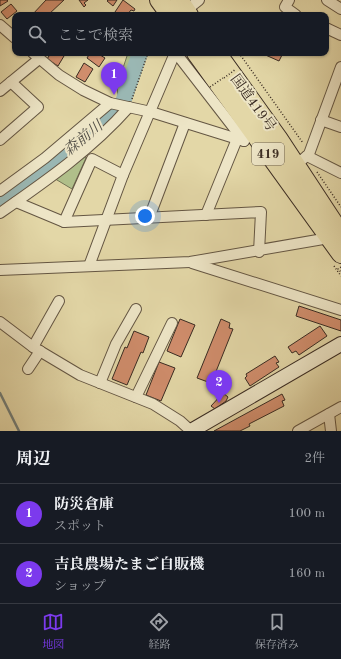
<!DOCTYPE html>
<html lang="ja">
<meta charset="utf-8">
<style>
body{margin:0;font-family:"Old Standard TT","Noto Serif JP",serif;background:#242831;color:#f1f3f6}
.you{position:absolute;left:145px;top:216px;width:14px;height:14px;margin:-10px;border:3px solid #fff;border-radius:50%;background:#1a73e8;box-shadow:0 0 0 6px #1a73e833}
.badge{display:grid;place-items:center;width:26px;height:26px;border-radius:50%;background:#7c3aed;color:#fff;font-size:13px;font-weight:700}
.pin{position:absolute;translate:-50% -33px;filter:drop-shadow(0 1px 2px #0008)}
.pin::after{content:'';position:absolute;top:21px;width:14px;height:12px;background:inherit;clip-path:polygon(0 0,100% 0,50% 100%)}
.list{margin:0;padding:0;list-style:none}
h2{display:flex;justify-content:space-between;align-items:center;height:52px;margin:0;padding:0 16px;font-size:17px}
h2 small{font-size:13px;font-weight:400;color:#9ea1a6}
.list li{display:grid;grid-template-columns:26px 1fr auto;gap:12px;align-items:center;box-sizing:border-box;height:60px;padding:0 16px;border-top:1px solid #363941}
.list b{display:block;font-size:15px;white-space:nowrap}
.list p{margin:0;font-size:13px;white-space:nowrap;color:#9ea1a6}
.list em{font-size:13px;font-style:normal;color:#9ea1a6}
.icon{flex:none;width:22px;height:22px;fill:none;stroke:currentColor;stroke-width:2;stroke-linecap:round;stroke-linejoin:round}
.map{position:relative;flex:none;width:341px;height:431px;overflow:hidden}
.search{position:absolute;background:#171b24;box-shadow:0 1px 3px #0004;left:12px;right:12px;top:12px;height:44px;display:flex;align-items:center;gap:10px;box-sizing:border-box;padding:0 14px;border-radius:8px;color:#9ea1a6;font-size:15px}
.sheet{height:172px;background:#171b24}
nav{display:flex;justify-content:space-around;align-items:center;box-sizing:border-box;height:56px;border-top:1px solid #363941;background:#171b24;font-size:11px;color:#9ea1a6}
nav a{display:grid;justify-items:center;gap:2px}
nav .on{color:#7c3aed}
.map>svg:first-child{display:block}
</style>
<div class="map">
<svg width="341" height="431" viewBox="0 0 341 431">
<rect width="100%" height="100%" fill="#e3d7a7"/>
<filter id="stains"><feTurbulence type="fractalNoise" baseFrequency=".005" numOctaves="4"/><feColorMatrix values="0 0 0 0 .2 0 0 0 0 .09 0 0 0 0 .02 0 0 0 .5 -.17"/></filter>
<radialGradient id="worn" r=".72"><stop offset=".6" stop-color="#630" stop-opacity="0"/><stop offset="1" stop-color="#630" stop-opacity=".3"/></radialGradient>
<g fill="#b0bf8a" stroke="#747556">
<path d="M128,53h10l-14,41 -6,2 -1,-10z"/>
<path d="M83,153l3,5 -14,31 -20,-12z"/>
</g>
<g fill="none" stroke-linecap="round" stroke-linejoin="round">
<path stroke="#737f79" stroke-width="2.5" d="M0,393l19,38"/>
<path stroke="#9ab7b3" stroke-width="16" d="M0,202l53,-37 61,-51 9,-12 17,-49"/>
</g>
<g fill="#d08d6c" stroke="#392b22">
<path d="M0,0h7l1,1 -8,5z"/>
<path d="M46,0h18l-16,15h-16z"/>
<path d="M79,0h9l-4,3 2,2 -2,2z"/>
<path d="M108,0h9l-4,6 -6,-5z"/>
<path d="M123,0l12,9 -1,2 -3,-1 -4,5h-14z"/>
<path d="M11,4l6,7 -10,8 -6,-7z"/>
<path d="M51,53h8l5,3 -6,10 -11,-7z"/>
<path d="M90,53h7l8,5 -6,9 -12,-9z"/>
<path d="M261,53h22l-4,8z"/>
<path d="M84,63l9,6 -8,13 -9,-5z"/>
<path d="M299,306l42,14v11l-45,-15z"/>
<path d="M180,319l15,6 -14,32 -14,-6z"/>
<path d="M221,319l9,4 -1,5 4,1 -20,50 -4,-1 -1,4 -11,-4z"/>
<path d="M320,326l7,10 -28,19 -3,-4 -4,2 -4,-6z"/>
<path d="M134,331l15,6 -6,16 -2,-1 -14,33 -15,-6 13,-32 2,1z"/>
<path d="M275,356l4,6 -3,1 3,4 -29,19 -5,-8 2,-2 -1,-2z"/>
<path d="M159,362l16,6 -14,33 -15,-6z"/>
<path d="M223,393l5,4 -2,4 -11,8 -4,-3z"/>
<path d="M282,394l3,6 -3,1 2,5 -35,18 1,2 -10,5h-26z"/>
</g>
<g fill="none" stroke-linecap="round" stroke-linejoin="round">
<defs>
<g id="street">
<path d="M289,0l-4,7 11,8"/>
<path d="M327,0l14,9"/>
<path d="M189,8l10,-8"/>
<path d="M0,25l15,13"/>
<path d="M326,28l15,7"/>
<path d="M33,53l26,22 24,15 27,13 41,9 93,29"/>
<path d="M176,53l68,88"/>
<path d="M0,91l39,-32"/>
<path d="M321,120l20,7"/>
<path d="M0,140l38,-33 -27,-25"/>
<path d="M307,156l34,17"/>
<path d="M296,165l13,-11 32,-87"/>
<path d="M0,191l45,-33 65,-55"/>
<path d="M16,202l48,20 197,-10 -2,40"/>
<path d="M0,213c46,-32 92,-64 129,-106"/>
<path d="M206,215l31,-76"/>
<path d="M149,218l36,-95"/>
<path d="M64,222l28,-63 31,16"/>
<path d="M192,263l149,47"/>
<path d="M89,266l34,-91 52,-122"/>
<path d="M0,270l190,-8 139,-24"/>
<path d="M0,322l33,25 47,28 73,29 27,17 11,10"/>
<path d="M33,347l26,-46"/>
<path d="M28,369l12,-18"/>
<path d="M100,383l16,-39 20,-35"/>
<path d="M136,397l36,-74"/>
<path d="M329,414l2,17"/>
<path d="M298,431l43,-24"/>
</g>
<path id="secondary" d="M191,431l150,-87"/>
<g id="highway">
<path d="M159,0l11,15"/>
<path d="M179,0l10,15"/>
<path d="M196,53l145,201"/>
<path d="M217,53l61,85 63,96"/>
</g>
</defs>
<use href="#street" stroke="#645643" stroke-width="12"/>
<use href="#secondary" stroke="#392b22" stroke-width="16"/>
<use href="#highway" stroke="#392b22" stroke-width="20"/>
<g stroke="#392b22" stroke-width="1.5" stroke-dasharray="1 2" stroke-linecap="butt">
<path d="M239,53l64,90"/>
<path d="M132,99l16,-46"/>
<path d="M317,172l24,35"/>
<path d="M334,266l7,10"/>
<path d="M341,267l-3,2 3,3"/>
</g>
<use href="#street" stroke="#ede5c6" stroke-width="10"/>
<use href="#secondary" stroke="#ede5c6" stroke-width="14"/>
<use href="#highway" stroke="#e3d7a7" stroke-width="18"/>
<g stroke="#392b22" stroke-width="1.5" stroke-dasharray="1 2" stroke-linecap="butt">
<path d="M224,78l12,-9"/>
<path d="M210,87l13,-9"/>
</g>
</g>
<g text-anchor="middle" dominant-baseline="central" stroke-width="4" stroke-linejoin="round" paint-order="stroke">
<rect fill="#ede5c6" stroke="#6f6353" stroke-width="1" x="252" y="143" width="32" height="22" rx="3"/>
<g font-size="13" font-weight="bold" fill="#392b22">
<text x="268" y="154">419</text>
</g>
<g font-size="14" fill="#392b22" stroke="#ede5c6">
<text transform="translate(253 103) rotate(54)">国道419号</text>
</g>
<g font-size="15" font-style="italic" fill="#514e46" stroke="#ede5c6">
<text transform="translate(84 139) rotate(-39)">森前川</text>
</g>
</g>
<rect width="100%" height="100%" filter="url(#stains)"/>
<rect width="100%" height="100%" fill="url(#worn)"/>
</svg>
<div class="you"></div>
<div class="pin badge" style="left:114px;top:95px">1</div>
<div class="pin badge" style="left:219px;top:403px">2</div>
<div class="search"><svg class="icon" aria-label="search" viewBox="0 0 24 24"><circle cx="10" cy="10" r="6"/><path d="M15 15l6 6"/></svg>ここで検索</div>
</div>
<section class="sheet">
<h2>周辺<small>2件</small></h2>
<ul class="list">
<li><span class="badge">1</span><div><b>防災倉庫</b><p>スポット</p></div><em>100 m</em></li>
<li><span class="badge">2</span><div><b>吉良農場たまご自販機</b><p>ショップ</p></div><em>160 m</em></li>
</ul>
</section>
<nav>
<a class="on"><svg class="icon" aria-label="map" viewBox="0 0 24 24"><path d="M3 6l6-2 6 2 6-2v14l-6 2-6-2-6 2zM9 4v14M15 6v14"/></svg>地図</a>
<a><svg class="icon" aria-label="directions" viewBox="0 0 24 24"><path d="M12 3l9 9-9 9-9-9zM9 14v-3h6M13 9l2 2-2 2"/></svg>経路</a>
<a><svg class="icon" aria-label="saved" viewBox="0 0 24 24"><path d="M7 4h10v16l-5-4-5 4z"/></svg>保存済み</a>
</nav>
